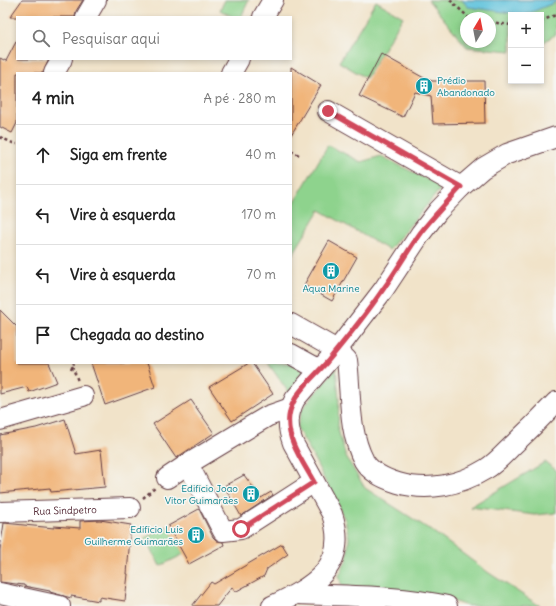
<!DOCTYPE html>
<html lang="pt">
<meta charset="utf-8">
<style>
body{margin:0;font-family:Delius,sans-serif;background:#f2f2f2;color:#222}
.controls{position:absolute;right:12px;top:12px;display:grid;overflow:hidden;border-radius:0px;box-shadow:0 2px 6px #0003}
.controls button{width:36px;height:36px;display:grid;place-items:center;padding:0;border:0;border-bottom:1px solid #e0e0e0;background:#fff;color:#222;font:20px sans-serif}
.compass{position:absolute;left:460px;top:12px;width:36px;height:36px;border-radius:50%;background:#fff;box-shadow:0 2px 6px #0003;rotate:10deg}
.stop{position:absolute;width:12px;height:12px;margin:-9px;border:3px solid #d1495b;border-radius:50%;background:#fff}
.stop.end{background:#d1495b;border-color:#fff;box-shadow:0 1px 4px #0008}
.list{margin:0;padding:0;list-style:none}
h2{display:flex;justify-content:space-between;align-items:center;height:52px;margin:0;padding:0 16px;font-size:17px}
h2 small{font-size:13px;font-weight:400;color:#767676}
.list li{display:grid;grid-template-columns:26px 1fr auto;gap:12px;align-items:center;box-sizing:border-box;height:60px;padding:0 16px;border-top:1px solid #e0e0e0}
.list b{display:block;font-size:15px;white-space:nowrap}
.list em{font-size:13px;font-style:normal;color:#767676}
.icon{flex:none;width:22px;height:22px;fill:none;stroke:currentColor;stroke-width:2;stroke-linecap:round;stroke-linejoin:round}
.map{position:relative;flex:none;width:556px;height:606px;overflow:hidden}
.search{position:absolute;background:#fff;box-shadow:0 2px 6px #0003;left:16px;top:16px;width:276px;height:44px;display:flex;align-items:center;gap:10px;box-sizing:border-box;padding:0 14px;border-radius:0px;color:#767676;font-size:15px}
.panel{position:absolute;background:#fff;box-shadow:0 2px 6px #0003;left:16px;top:72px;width:276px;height:292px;border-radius:0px}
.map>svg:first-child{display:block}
</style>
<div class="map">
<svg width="556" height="606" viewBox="0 0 556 606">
<rect width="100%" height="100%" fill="#f6f6f2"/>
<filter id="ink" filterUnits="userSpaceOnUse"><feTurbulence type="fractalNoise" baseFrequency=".025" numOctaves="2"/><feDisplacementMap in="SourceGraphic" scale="8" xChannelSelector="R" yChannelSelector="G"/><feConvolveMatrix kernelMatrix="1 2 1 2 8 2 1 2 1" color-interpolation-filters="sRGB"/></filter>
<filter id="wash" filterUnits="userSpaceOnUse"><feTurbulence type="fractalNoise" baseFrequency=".012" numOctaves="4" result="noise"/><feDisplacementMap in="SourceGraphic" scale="16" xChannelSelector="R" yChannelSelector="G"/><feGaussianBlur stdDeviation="0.9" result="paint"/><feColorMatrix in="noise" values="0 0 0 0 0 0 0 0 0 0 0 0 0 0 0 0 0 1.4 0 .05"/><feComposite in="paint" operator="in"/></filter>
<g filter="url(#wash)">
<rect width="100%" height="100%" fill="#f1e3c9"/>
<g fill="#8ed38d" stroke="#6c795c" fill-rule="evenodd">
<path d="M225,0h24l-8,17h-8l-13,-7z"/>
<path d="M428,0h128v34l-15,10v-29h-30v36l-44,-4zM466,18h24v24h-24z"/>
<path d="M376,1l27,16 -37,61 -27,-16z"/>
<path d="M328,145l33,17 20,-6 61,31 -53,63 -69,-40 -27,44 -2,-1v-45z"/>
<path d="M268,363h23l14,8 -16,22z"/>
<path d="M336,368l3,30 -1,31 8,28 19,31 67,43 57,42 51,33h-73l-20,-7 -105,-13 -3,-10 8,-17 2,-21 -4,-18 -37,-73 -11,-19 5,-19z"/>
<path d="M545,462l11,8v43l-21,2 -65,-8z"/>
<path d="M168,526l16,28 -24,12 -15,-28z"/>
</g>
<path fill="#5ec2dc" stroke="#547084" d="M462,0h94v2l-31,13 -57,-8z"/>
<g id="blocks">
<g fill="#f1b57a">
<path d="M22,0h61l-7,11 -1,6h-65z"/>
<path d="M17,40v19h32l-6,14h-26v50l-5,10 -12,-6v-69l6,3z"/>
<path d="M381,54l43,24 8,3h52l1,42 -52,1 -2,-28 -16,-4 -12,25 -44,-21z"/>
<path d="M291,67l30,18 -30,50z"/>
<path d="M329,241l28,16 -25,44 -28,-16z"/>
<path d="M0,310l17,17v36h32l8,19 -28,10 -2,-5 -27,7z"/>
<path d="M91,363h56l8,24 -50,18z"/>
<path d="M249,363h3l21,31 -41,27 -23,-34z"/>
<path d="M191,400l23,33 -38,25 -23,-34z"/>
<path d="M65,419l11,35 25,-4 4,37 -54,5 -1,-4 -50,5v-58l36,-7z"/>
<path d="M244,475l17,23 10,-6 2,3 -32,21 -17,-30z"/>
<path d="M199,509l14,28 4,4 6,1 1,3 -35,19 -21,-38z"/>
<path d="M100,520l31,5 -4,49h1l-3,27 -26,-4v4l-28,-5v2l-21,-6v-1l-26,-5v-1l-24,-3v-32l4,-27 50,5v-2l26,2v-7z"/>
<path d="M282,544l6,10 -21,15 -3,7 -29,16 -3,-5 -15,19h-25l19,-24 3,2z"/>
</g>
</g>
</g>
<g filter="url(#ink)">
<use href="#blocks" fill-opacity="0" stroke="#633c43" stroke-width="1"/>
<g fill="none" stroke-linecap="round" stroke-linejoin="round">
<defs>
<g id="minor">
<path d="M86,17l10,-17"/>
<path d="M263,17l10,-17"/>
<path d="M54,73l8,-14"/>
<path d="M231,73l8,-14"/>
<path d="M328,111l133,76"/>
<path d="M291,324l46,26 10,10c4,32 1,71 17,101 7,12 21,18 34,22 30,9 62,2 88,-14 9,-5 17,-14 25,-22 15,-14 30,-29 45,-45"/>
<path d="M291,354l29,16"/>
<path d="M0,420l83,-24"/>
<path d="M188,464l35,67 18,-2 73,-47"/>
<path d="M167,478l21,-14 80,-48 23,-8"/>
<path id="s1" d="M0,512l130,-4"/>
<path d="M0,593l60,13"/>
<path d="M297,594c50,2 102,1 150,12"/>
<path d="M272,606c40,-19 78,-39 60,-92l-39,-71c-6,-16 -6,-29 2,-44l42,-49 47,-61 37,-56 17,-22 23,-24 22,-19 24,-14 49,-17"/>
</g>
</defs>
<use href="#minor" stroke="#633c43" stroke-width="22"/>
<g stroke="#633c43" stroke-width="2.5" stroke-dasharray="3 3" stroke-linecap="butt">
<path d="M450,0l19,18"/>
<path d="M541,21l15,-6"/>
<path d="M490,22l21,3"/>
<path d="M0,137l15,7h2"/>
<path d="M291,151l8,4"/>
<path d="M72,366l6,15"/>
<path d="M71,370l3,-7"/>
<path d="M143,498l12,-10"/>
</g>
<use href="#minor" stroke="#fff" stroke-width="20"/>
</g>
</g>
<g fill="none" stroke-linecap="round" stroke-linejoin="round" filter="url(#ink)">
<path stroke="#d1495b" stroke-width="5" d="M241,529l73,-47c-11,-20 -28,-42 -25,-66 3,-22 24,-38 38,-54 20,-24 40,-49 57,-74 13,-18 24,-38 37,-56 13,-16 26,-30 40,-45l-133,-76"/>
</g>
<defs>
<symbol id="building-disc" viewBox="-11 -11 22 22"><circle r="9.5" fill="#0f9aa8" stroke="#f6f6f2"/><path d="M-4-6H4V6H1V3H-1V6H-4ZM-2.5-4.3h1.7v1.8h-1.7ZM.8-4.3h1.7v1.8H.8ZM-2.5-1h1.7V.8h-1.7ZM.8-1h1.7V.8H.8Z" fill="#fff"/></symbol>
</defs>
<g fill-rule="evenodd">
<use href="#building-disc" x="414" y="76" width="20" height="20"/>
<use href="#building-disc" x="321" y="261" width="20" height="20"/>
<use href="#building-disc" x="241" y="484" width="20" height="20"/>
<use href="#building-disc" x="186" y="525" width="20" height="20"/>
</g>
<g text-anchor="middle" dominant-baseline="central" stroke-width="3" stroke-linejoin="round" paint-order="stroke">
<g font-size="10" fill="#0d838f" stroke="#f6f6f2" text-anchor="end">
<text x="437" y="80" text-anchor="start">Prédio<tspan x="437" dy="12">Abandonado</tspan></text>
<text x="331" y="288" text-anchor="middle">Aqua Marine</text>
<text x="238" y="488">Edifício Joao<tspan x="238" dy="12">Vitor Guimarães</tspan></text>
<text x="183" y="529">Edifício Luís<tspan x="183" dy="12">Guilherme Guimarães</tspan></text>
</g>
<g font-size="10" fill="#4a1f2b" stroke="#f6f6f2">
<text stroke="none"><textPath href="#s1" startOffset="65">Rua Sindpetro</textPath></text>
</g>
</g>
</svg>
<div class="controls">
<button>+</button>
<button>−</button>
</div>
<svg class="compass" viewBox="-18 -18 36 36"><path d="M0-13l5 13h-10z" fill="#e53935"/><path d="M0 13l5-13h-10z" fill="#767676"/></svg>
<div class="stop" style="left:241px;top:529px"></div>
<div class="stop end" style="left:328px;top:111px"></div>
<div class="search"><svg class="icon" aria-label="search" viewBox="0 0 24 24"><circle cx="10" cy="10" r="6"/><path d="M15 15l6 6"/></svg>Pesquisar aqui</div>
<section class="panel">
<h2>4 min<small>A pé · 280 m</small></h2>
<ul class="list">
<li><svg class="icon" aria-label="ahead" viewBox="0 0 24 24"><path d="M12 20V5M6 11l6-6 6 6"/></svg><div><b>Siga em frente</b></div><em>40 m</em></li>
<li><svg class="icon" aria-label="left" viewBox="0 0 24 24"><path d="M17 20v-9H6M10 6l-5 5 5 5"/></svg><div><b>Vire à esquerda</b></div><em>170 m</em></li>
<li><svg class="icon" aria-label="left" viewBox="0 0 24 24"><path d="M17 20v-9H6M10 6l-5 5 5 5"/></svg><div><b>Vire à esquerda</b></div><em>70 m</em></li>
<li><svg class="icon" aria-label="arrive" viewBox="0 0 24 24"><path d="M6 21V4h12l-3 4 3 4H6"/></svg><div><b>Chegada ao destino</b></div></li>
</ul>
</section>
</div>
